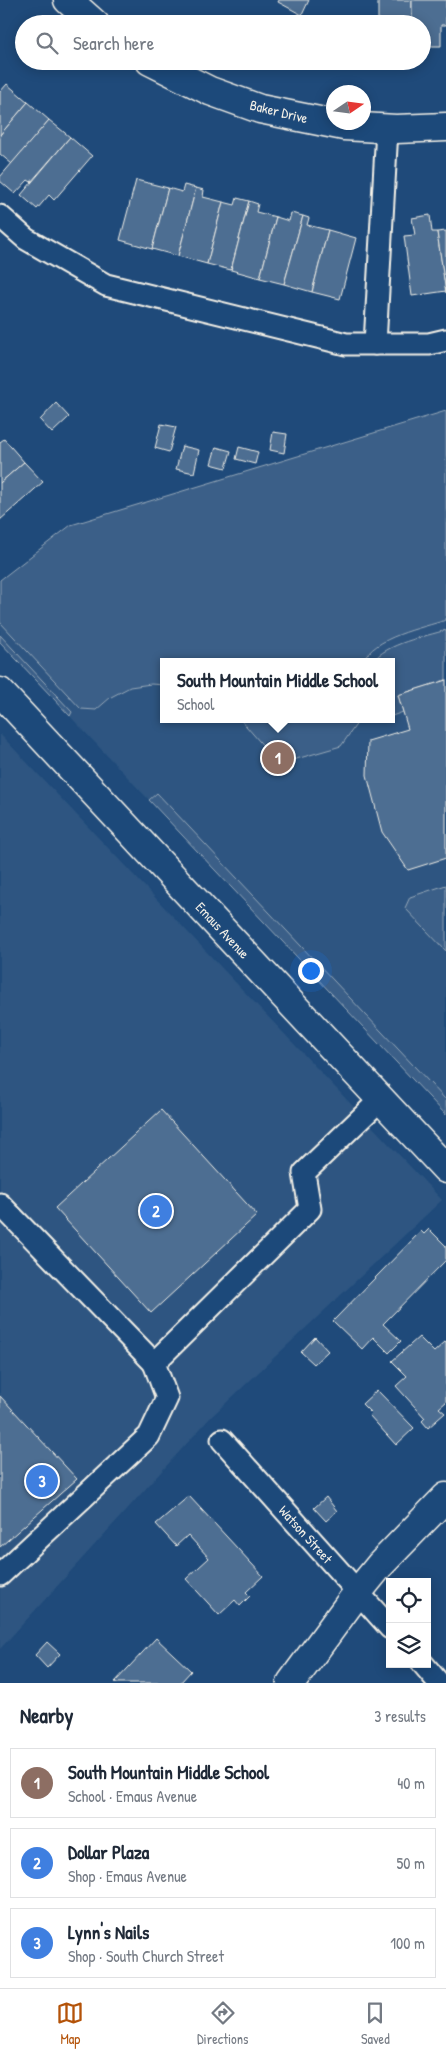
<!DOCTYPE html>
<meta charset="utf-8">
<style>
body{margin:0;font-family:"Patrick Hand",sans-serif;background:#f2f2f3;color:#1f2937}
.controls{position:absolute;right:15px;bottom:15px;display:grid;overflow:hidden;border-radius:0px;box-shadow:0 2px 12px #0003}
.controls button{width:45px;height:45px;display:grid;place-items:center;padding:0;border:0;border-bottom:1px solid #e0e1e3;background:#fff;color:#1f2937;font:25px sans-serif}
.compass{position:absolute;left:326px;top:85px;width:45px;height:45px;border-radius:50%;background:#fff;box-shadow:0 2px 12px #0003;rotate:77deg}
.you{position:absolute;left:310px;top:970px;width:18px;height:18px;margin:-12px;border:4px solid #fff;border-radius:50%;background:#1a73e8;box-shadow:0 0 0 8px #1a73e833}
.badge{display:grid;place-items:center;width:32px;height:32px;border-radius:50%;background:#b45309;color:#fff;font-size:16px;font-weight:700}
.pin{position:absolute;translate:-50% -50%;border:2px solid #fff;box-shadow:0 1px 5px #0006}
.popup{position:absolute;left:160px;top:658px;width:235px;height:65px;box-sizing:border-box;display:grid;place-content:center;border-radius:0px;background:#fff;filter:drop-shadow(0 1px 4px #0005);font-size:16px;white-space:nowrap;color:#747a83}
.popup b{font-size:19px;color:#1f2937}
.popup::after{content:'';position:absolute;left:50%;top:100%;margin-left:-10px;border:10px solid transparent;border-top-color:#fff}
.list{margin:0;padding:0;list-style:none}
h2{display:flex;justify-content:space-between;align-items:center;height:65px;margin:0;padding:0 20px;font-size:21px}
h2 small{font-size:16px;font-weight:400;color:#747a83}
.list li{display:grid;grid-template-columns:32px 1fr auto;gap:15px;align-items:center;box-sizing:border-box;height:70px;margin:0 10px 10px;padding:0 10px;border:1px solid #e0e1e3;border-radius:0px}
.list b{display:block;font-size:19px;white-space:nowrap}
.list p{margin:0;font-size:16px;white-space:nowrap;color:#747a83}
.list em{font-size:16px;font-style:normal;color:#747a83}
.icon{flex:none;width:28px;height:28px;fill:none;stroke:currentColor;stroke-width:2;stroke-linecap:round;stroke-linejoin:round}
.map{position:relative;flex:none;width:446px;height:1683px;overflow:hidden}
.search{position:absolute;background:#fff;box-shadow:0 2px 12px #0003;left:15px;right:15px;top:15px;height:55px;display:flex;align-items:center;gap:12px;box-sizing:border-box;padding:0 18px;border-radius:28px;color:#747a83;font-size:19px}
.sheet{height:305px;background:#fff}
nav{display:flex;justify-content:space-around;align-items:center;box-sizing:border-box;height:70px;border-top:1px solid #e0e1e3;background:#fff;font-size:14px;color:#747a83}
nav a{display:grid;justify-items:center;gap:2px}
nav .on{color:#b45309}
.map>svg:first-child{display:block}
</style>
<div class="map">
<svg width="446" height="1683" viewBox="0 0 446 1683">
<rect width="100%" height="100%" fill="#1f4a7a"/>
<filter id="ink" filterUnits="userSpaceOnUse"><feTurbulence type="fractalNoise" baseFrequency=".02" numOctaves="2"/><feDisplacementMap in="SourceGraphic" scale="10" xChannelSelector="R" yChannelSelector="G"/><feConvolveMatrix kernelMatrix="1 2 1 2 8 2 1 2 1" color-interpolation-filters="sRGB"/></filter>
<g filter="url(#ink)">
<g fill="#2d5581" fill-rule="evenodd">
<path d="M446,411v704l-446,-473v-62l71,-55zM164,662h228v57h-228z"/>
<path d="M0,734l442,466 -232,218 -210,231z"/>
</g>
<g fill="#3a5f88" stroke="#97a8b8">
<path d="M446,411v209c-24,8 -73,17 -83,42h-199v23l-13,-1 -21,3 -19,10 -15,13 -15,-1 -81,-87v-42l71,-55z"/>
<path d="M446,630v50l-48,15 5,17 -11,4v-54h-20c15,-19 52,-25 74,-32z"/>
<path d="M0,635l72,77 -2,4 -70,-74z"/>
<path d="M240,719h120l-19,27 -62,18z"/>
<path d="M157,793l289,307v15l-297,-315z"/>
<path d="M446,885v66l-41,-43 5,-11z"/>
</g>
<g fill="#4d6e92" stroke="#f4f1e8">
<path d="M279,0h30l-7,15 -24,-13z"/>
<rect x="378" y="0" width="34" height="24"/>
<path d="M412,0h34v25h-5v21h-19v-22h-10z"/>
<path d="M7,84l21,18 -28,33v-43z"/>
<path d="M28,102l21,18 -37,44 -12,-10v-19z"/>
<path d="M49,120l21,17 -39,45 -3,-2 -13,14 -15,-13v-4z"/>
<path d="M70,137l22,19 -38,44 -5,-5 -12,14 -16,-14z"/>
<path d="M136,180l32,8 -16,61 -32,-9z"/>
<path d="M184,185l12,3 -18,68 -26,-7 16,-61 14,4z"/>
<path d="M196,188l8,2 -1,7 20,5 -16,62 -29,-8z"/>
<path d="M237,198l12,3 -18,69 -24,-6 16,-62 12,3z"/>
<path d="M249,201l9,3 -2,8 20,5 -16,61 -29,-8z"/>
<path d="M291,213l12,3 -19,68 -24,-6 16,-61 13,4z"/>
<path d="M430,215l2,17h5l9,59 -34,5 -8,-60 11,-1 -3,-17z"/>
<path d="M303,216l6,2 -2,7 21,5 -16,62 -28,-8z"/>
<path d="M328,230l28,8 -16,61 -28,-7z"/>
<path d="M446,231v62l-9,-61z"/>
<path d="M56,403l13,14 -17,16 -12,-13z"/>
<path d="M161,424l15,3 -7,25 -14,-4z"/>
<path d="M273,432l14,2 -3,19 -14,-3z"/>
<path d="M4,439l20,23 -24,21v-41z"/>
<path d="M182,446l17,4 -5,23 -18,-4z"/>
<path d="M216,447l15,4 -5,17 -15,-4z"/>
<path d="M239,447l19,5 -3,12 -19,-5z"/>
<path d="M24,462l19,20 -43,38v-37z"/>
<path d="M446,680v178l-38,12 -26,-38 -15,-57 1,-34 40,-12 -10,-34z"/>
<path d="M161,1110l96,105 -106,98 -96,-105z"/>
<path d="M429,1229l17,17v14l-63,64 18,17 -12,12 -16,-16 -11,12 -29,-28 88,-90 3,3z"/>
<path d="M315,1337l13,14 -14,13 -13,-12z"/>
<path d="M419,1337l15,15 12,-11v61l-7,6 6,5 -17,15 -6,-7 3,-3 -29,-32 11,-10 -15,-15z"/>
<path d="M377,1390l37,38 -18,17 -27,-30 2,-2 -9,-9z"/>
<path d="M0,1396l77,83 -77,68z"/>
<path d="M189,1496l74,80 -17,16 4,4 -10,10 -5,-6 -16,15 -33,-36 23,-21 -21,-23 -12,11 -20,-22z"/>
<path d="M326,1497l11,14 -11,10 -12,-13z"/>
<path d="M156,1638l35,33 -11,12h-63l-2,-1z"/>
<path d="M47,1642l13,12 -13,14 -12,-13z"/>
</g>
<g fill="none" stroke-linecap="round" stroke-linejoin="round">
<defs>
<g id="service">
<path d="M0,216l26,23 80,46 240,59h83l17,-4"/>
<path d="M375,344l12,-215"/>
<path d="M0,1204l154,159"/>
<path d="M222,1440l168,188"/>
<path d="M0,1575l149,-139 18,-38 -13,-35 156,-154 -6,-36 77,-74"/>
<path d="M423,1664l16,19"/>
</g>
<g id="minor">
<path d="M68,0l27,24"/>
<path d="M150,61l60,30 50,18 84,17 52,3 50,-2"/>
<path d="M291,1683l67,-91 22,-27 66,-68"/>
</g>
<path id="secondary" d="M0,692l446,477"/>
</defs>
<use href="#service" stroke="#f4f1e8" stroke-width="25"/>
<use href="#minor" stroke="#f4f1e8" stroke-width="31"/>
<use href="#secondary" stroke="#f4f1e8" stroke-width="31"/>
<use href="#service" stroke="#1f4a7a" stroke-width="21"/>
<use href="#minor" stroke="#1f4a7a" stroke-width="28"/>
<use href="#secondary" stroke="#1f4a7a" stroke-width="28"/>
</g>
</g>
<g text-anchor="middle" dominant-baseline="central" stroke-width="4" stroke-linejoin="round" paint-order="stroke">
<g font-size="14" fill="#f4f1e8" stroke="#1f4a7a">
<text transform="translate(279 111) rotate(14)">Baker Drive</text>
<text transform="translate(223 930) rotate(47)">Emaus Avenue</text>
<text transform="translate(306 1534) rotate(48)">Watson Street</text>
</g>
</g>
</svg>
<div class="controls">
<button><svg class="icon" aria-label="locate" viewBox="0 0 24 24"><circle cx="12" cy="12" r="6"/><path d="M12 2v4M12 18v4M2 12h4M18 12h4"/></svg></button>
<button><svg class="icon" aria-label="layers" viewBox="0 0 24 24"><path d="M12 4l9 5-9 5-9-5zM3 14l9 5 9-5"/></svg></button>
</div>
<svg class="compass" viewBox="-18 -18 36 36"><path d="M0-13l5 13h-10z" fill="#e53935"/><path d="M0 13l5-13h-10z" fill="#747a83"/></svg>
<div class="you"></div>
<div class="pin badge" style="left:278px;top:758px;background:#8d6e63">1</div>
<div class="popup"><b>South Mountain Middle School</b>School</div>
<div class="pin badge" style="left:156px;top:1211px;background:#3f7fe0">2</div>
<div class="pin badge" style="left:42px;top:1481px;background:#3f7fe0">3</div>
<div class="search"><svg class="icon" aria-label="search" viewBox="0 0 24 24"><circle cx="10" cy="10" r="6"/><path d="M15 15l6 6"/></svg>Search here</div>
</div>
<section class="sheet">
<h2>Nearby<small>3 results</small></h2>
<ul class="list">
<li><span class="badge" style="background:#8d6e63">1</span><div><b>South Mountain Middle School</b><p>School · Emaus Avenue</p></div><em>40 m</em></li>
<li><span class="badge" style="background:#3f7fe0">2</span><div><b>Dollar Plaza</b><p>Shop · Emaus Avenue</p></div><em>50 m</em></li>
<li><span class="badge" style="background:#3f7fe0">3</span><div><b>Lynn's Nails</b><p>Shop · South Church Street</p></div><em>100 m</em></li>
</ul>
</section>
<nav>
<a class="on"><svg class="icon" aria-label="map" viewBox="0 0 24 24"><path d="M3 6l6-2 6 2 6-2v14l-6 2-6-2-6 2zM9 4v14M15 6v14"/></svg>Map</a>
<a><svg class="icon" aria-label="directions" viewBox="0 0 24 24"><path d="M12 3l9 9-9 9-9-9zM9 14v-3h6M13 9l2 2-2 2"/></svg>Directions</a>
<a><svg class="icon" aria-label="saved" viewBox="0 0 24 24"><path d="M7 4h10v16l-5-4-5 4z"/></svg>Saved</a>
</nav>
